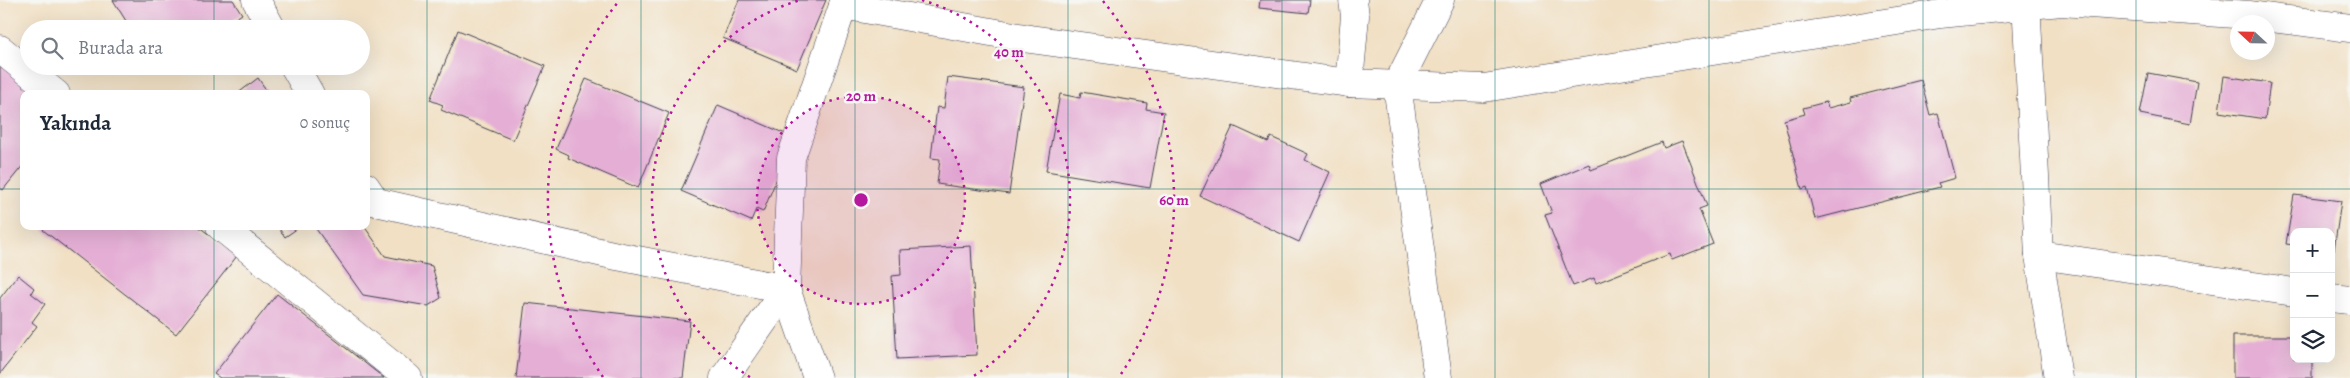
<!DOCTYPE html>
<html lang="tr">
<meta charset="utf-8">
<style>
body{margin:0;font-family:Alegreya,serif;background:#f2f2f3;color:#1f2937}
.controls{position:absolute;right:15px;bottom:15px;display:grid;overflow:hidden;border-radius:10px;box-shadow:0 5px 20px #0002}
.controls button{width:45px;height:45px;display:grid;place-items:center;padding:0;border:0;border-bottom:1px solid #e0e1e3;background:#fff;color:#1f2937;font:25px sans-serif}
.compass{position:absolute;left:2230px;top:15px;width:45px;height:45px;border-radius:50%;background:#fff;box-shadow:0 5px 20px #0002;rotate:292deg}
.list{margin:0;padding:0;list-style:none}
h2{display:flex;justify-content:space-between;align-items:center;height:65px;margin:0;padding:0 20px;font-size:21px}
h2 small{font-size:16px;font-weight:400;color:#747a83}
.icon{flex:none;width:28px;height:28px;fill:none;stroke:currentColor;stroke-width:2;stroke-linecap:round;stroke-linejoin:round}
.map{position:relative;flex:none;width:2350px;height:378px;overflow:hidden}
.search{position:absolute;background:#fff;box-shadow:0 5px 20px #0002;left:20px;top:20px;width:350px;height:55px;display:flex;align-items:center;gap:12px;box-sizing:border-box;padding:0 18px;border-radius:28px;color:#747a83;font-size:19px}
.panel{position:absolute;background:#fff;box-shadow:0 5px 20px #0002;left:20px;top:90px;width:350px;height:140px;border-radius:10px}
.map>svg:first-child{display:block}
</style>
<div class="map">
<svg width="2350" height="378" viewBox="0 0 2350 378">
<rect width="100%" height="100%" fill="#f6f6f2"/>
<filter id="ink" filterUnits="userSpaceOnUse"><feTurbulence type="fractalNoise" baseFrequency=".02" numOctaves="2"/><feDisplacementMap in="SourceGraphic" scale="10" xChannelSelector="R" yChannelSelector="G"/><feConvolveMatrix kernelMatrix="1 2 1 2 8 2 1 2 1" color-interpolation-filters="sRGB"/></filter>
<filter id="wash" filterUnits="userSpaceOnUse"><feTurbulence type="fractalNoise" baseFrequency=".0096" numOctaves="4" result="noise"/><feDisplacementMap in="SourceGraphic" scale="20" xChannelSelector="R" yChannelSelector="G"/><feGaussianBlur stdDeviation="1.12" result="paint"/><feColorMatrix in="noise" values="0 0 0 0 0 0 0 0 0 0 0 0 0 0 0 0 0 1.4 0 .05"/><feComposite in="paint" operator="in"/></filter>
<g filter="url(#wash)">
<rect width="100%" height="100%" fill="#f1e0c4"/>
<g id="blocks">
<g fill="#e5afd5">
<path d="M113,0h120l9,14 -23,15h-88z"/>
<path d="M739,0h87l-29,69 -74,-31z"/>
<path d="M1260,0h50l-2,13 -49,-5z"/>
<path d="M458,30l87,36 -32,74 -72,-30 2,-5 -13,-5z"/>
<path d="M0,62l40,32h-16v70l-21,26 -3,-2z"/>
<path d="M2148,73l49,9 -7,42 -50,-10z"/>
<path d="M2224,76l46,7 -5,36 -46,-7z"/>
<path d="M948,77l76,10 -15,107 -72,-10 3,-25 -9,-1 6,-51 7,1z"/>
<path d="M258,78l11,16h-32z"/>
<path d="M586,79l83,34 -31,75 -70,-30 1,-3 -13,-6z"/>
<path d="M1921,80l9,35 8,-2 17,65 -17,5 2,4 -125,32 -8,-32 -5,2 -18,-69 21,-6 -2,-6 23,-6 2,6 23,-6 -1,-4z"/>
<path d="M1081,92l66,11 -1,6 18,3 -14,76 -104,-17 14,-77 20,4z"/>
<path d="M718,105l70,30v16l-25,61 -7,-3 -5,12 -70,-30z"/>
<path d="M1233,126l35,16 3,-5 37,17 -3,6 25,12 -31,70 -99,-46z"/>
<path d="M1682,141l25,65 -8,3 14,35 -41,16 -2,-6 -74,29 -2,-5 -21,8 -28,-71 7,-2 -11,-29 48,-20 2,6 71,-28 2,6z"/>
<path d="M2294,195l47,6 -7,49h-3v-18h-37v13l-8,-1z"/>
<path d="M46,226h152l39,30 -61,78 -133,-104z"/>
<path d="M277,226h24l-16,11z"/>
<path d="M314,226h50l21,30 47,10 9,32 -13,8 -65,-11z"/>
<path d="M971,246l6,109 -80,4 -5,-83 9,-1 -1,-25z"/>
<path d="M18,275l16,13 -3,5 14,11 -13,18 5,4 -37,48v-76z"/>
<path d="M277,294l107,84h-164l-6,-4z"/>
<path d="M525,303l165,18 -7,57h-167z"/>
<path d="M2233,336h61v23h18v19h-79z"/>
</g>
</g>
</g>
<g filter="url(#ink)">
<use href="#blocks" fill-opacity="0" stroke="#413e50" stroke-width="1"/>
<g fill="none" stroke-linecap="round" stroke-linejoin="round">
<defs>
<g id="minor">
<path d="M256,0l16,29"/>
<path d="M2026,0l13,255 19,123"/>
<path d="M843,5l187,34 319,44 135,5 456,-74 121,-12 188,13 101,13"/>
<path d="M0,49l56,45"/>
<path d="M294,66l16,28"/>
<path d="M1349,83l6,-67 -2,-16"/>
<path d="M366,187l10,15 241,54 169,33 -62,89"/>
<path d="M220,226l188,152"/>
<path d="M2039,255l255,37"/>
<path d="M2331,298l19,2"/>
<path d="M817,378l-31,-89 5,-131 54,-158"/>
<path d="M1438,378l-41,-293 43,-85"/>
</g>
</defs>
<use href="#minor" stroke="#413e50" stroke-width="29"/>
<use href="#minor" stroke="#fff" stroke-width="28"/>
</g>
</g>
<path fill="none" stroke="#0f766e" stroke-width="1" stroke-opacity="0.55" d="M214,0v29M427,0v378M641,0v378M855,0v378M1068,0v378M1282,0v378M1495,0v378M1709,0v378M1923,0v378M2136,0v378M214,66v28M0,189h24M366,189h1984M214,226v152"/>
<circle cx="861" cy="200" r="104" fill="#b5179e" fill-opacity=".12"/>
<g fill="none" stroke="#b5179e" stroke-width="2.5" stroke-dasharray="2.5 5">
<circle cx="861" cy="200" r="104"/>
<path d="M750 377A209 209 0 0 1 800 0M922 0A209 209 0 0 1 972 377"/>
<path d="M603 377A313 313 0 0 1 619 1M1103 1A313 313 0 0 1 1119 377"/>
</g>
<circle cx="861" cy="200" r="8" fill="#b5179e" stroke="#f6f6f2" stroke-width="2.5"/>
<g font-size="15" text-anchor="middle" font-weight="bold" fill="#b5179e" stroke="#f6f6f2" stroke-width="5" stroke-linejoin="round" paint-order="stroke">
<text x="1009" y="57">40 m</text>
<text x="861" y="101">20 m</text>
<text x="1174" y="205">60 m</text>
</g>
</svg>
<div class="controls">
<button>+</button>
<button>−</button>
<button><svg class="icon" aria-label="layers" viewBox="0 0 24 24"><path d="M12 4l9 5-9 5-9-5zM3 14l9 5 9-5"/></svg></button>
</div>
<svg class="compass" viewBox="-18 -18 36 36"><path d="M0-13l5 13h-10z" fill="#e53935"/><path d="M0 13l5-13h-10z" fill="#747a83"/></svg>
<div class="search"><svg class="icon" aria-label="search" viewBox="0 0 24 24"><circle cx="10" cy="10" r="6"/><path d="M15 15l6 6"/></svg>Burada ara</div>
<section class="panel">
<h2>Yakında<small>0 sonuç</small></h2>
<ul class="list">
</ul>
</section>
</div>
